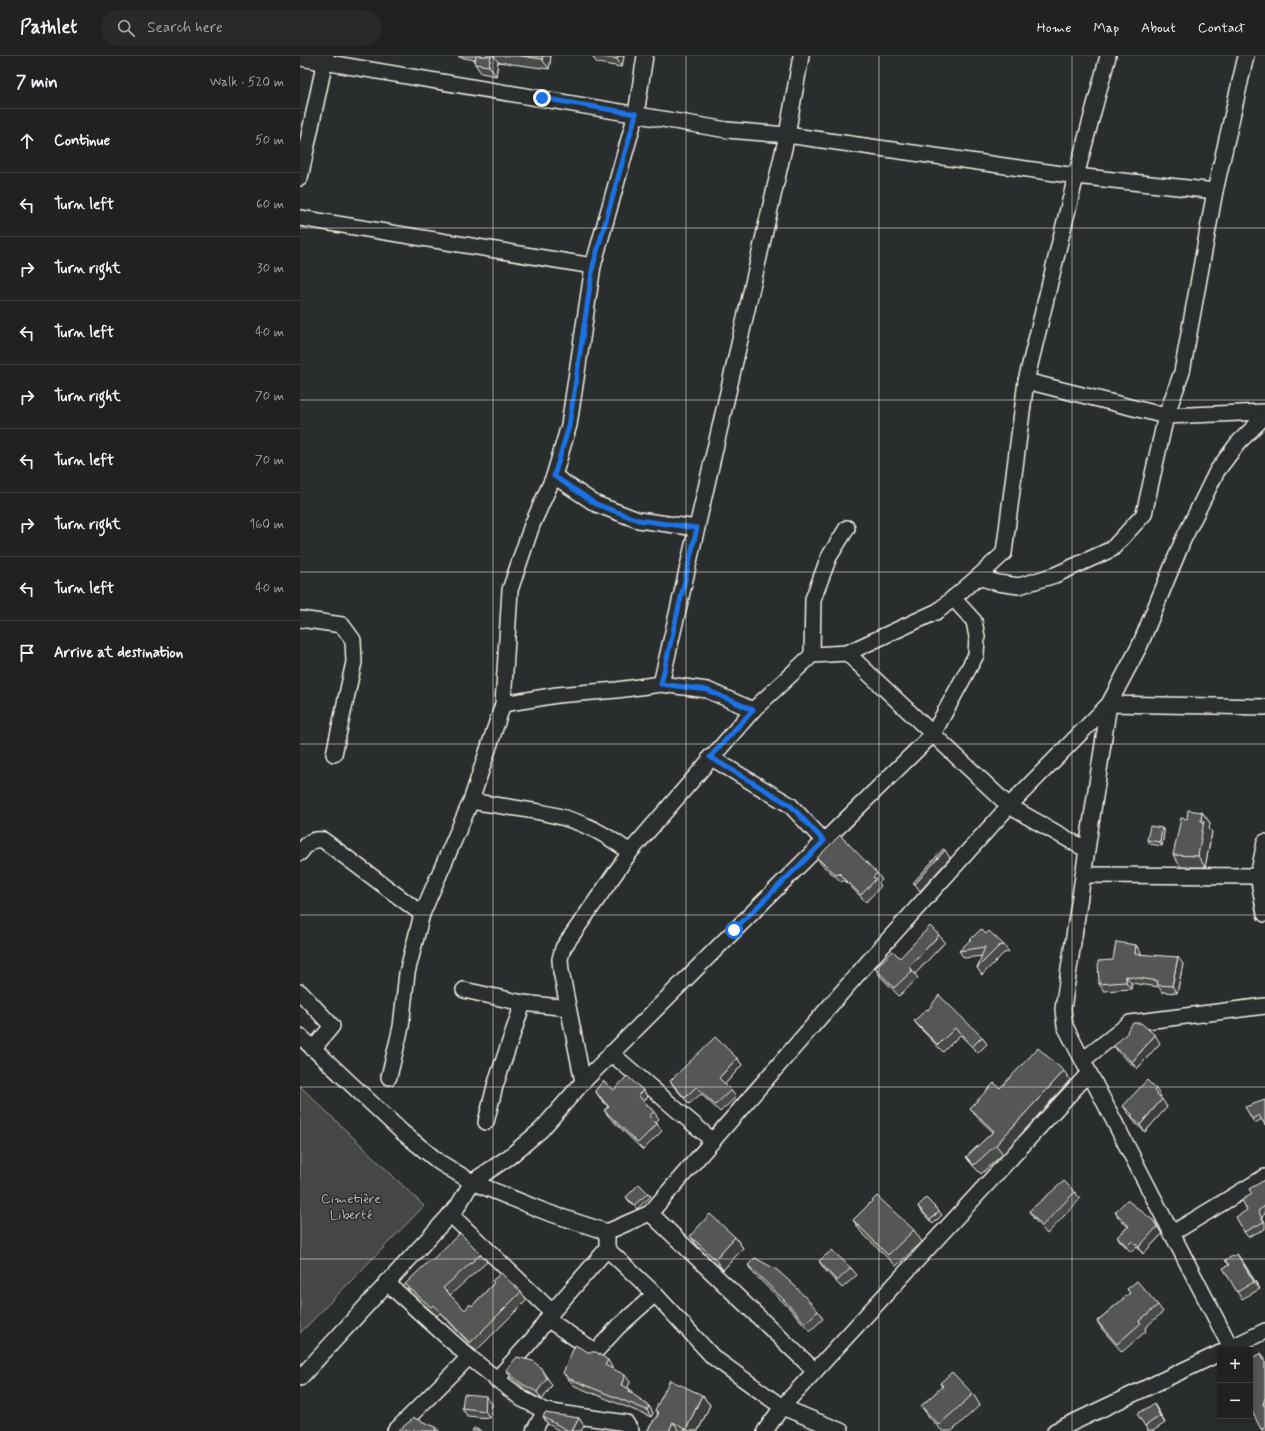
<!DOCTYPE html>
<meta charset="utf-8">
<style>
body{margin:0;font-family:Mynerve,sans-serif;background:#282a2a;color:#f1f3f6}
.controls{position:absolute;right:12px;bottom:12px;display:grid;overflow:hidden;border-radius:0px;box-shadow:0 2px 6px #0003}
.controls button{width:36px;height:36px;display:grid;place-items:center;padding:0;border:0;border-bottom:1px solid #3d3f40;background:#202222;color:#f1f3f6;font:20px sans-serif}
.stop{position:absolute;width:12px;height:12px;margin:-9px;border:3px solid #1a73e8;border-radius:50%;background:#fff}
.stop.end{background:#1a73e8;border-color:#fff;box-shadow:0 1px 4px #0008}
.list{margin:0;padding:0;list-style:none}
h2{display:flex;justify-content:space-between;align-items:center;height:52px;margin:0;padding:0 16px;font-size:17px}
h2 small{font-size:13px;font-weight:400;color:#a2a4a5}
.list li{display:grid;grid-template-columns:26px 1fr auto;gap:12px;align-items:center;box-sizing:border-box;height:64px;padding:0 16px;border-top:1px solid #3d3f40}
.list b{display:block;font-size:15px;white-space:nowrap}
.list em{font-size:13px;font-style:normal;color:#a2a4a5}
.icon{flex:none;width:22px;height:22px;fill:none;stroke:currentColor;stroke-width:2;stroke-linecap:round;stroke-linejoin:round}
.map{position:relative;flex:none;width:965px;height:1375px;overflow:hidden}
header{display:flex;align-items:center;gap:24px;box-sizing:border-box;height:56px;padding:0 20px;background:#202222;border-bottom:1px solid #3d3f40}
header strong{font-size:19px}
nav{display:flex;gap:22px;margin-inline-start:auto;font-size:14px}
.search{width:280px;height:36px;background:#282a2a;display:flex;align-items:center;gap:10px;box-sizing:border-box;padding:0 14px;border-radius:22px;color:#a2a4a5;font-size:15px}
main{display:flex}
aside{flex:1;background:#202222}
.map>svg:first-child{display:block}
</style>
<header>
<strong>Pathlet</strong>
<div class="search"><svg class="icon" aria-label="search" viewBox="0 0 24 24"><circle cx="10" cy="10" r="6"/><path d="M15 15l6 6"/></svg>Search here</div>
<nav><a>Home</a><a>Map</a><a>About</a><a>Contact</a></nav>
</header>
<main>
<aside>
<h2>7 min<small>Walk · 520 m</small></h2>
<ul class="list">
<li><svg class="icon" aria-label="ahead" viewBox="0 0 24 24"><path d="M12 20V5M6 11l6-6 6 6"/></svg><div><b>Continue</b></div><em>50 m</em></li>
<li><svg class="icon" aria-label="left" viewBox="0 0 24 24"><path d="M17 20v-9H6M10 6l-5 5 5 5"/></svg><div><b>Turn left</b></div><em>60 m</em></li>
<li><svg class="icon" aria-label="right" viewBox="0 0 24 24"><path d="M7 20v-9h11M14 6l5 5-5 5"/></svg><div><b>Turn right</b></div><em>30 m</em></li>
<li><svg class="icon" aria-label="left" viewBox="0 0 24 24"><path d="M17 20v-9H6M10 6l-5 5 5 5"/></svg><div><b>Turn left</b></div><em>40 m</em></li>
<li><svg class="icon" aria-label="right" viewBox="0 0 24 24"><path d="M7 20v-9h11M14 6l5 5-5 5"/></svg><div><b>Turn right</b></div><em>70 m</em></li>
<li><svg class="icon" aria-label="left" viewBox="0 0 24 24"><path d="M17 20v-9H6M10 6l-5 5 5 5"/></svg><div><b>Turn left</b></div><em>70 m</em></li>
<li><svg class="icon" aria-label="right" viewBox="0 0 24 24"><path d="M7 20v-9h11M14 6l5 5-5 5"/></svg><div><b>Turn right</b></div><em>160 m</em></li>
<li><svg class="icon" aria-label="left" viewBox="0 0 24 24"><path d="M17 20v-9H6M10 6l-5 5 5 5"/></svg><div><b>Turn left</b></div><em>40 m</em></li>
<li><svg class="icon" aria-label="arrive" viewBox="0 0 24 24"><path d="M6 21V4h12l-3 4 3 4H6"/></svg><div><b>Arrive at destination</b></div></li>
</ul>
</aside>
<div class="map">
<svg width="965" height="1375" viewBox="0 0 965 1375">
<rect width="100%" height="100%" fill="#2a2d2e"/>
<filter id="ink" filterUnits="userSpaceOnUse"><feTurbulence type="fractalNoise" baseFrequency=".025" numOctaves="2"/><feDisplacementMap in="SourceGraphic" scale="8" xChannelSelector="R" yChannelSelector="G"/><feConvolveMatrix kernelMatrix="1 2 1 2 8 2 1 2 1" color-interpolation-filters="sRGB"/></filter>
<g filter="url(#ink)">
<path fill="#444645" stroke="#9c9c96" d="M0,1030l124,120 -124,127z"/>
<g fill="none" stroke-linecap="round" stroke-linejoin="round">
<defs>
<g id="minor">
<path d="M0,2l427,72 60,5 289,41 139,15"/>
<path d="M0,122l26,-122"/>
<path d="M0,162l293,48"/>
<path d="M726,325l140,35 16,-44 33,-181 31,-135"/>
<path d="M254,420l42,28 42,16 59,8"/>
<path d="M678,521l20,6 21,3 36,-11 57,-26 32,-35 22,-98 99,-4"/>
<path d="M0,563l42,6 11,15 1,22 -20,92"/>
<path d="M547,597l91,-42 40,-34 26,-24 22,-172 50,-205 32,-120"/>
<path d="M512,599l1,-56 16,-42 18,-29"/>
<path d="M361,628l126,-549 14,-79"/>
<path d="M203,648l54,-9 60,-5 44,-6 46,6 46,20 -123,142 -67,96 -3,11 1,12 22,111"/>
<path d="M453,654l59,-55 35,-2 162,153 78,44"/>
<path d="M171,745c37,7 77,9 111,23 18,7 32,17 48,28"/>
<path d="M524,785l109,-107 43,-79 1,-18 -3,-16 -21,-23"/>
<path d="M965,786l-7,34 7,38"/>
<path d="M0,797c7,-9 11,-15 23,-13l99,74"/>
<path d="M783,819l175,1"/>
<path d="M164,934l59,13 45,5"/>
<path d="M0,936l32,34 -19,23"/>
<path d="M0,980l102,96 37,30 33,20 37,-25 32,-27 42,-48 241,-241 -34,-36 -80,-48"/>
<path d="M311,997l102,88"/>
<path d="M783,1004l47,-37 135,-17"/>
<path d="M89,1021l12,-50 6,-54 15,-59 49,-113 32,-97 7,-114 22,-65 22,-49 15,-51 24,-159 43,-152 9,-58"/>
<path d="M186,1066l9,-36 28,-83"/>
<path d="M350,1157l165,158"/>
<path d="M150,1158l102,98"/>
<path d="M871,1178l94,-57"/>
<path d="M307,1193l48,45 58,63 69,50 -17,24"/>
<path d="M86,1226l83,75 53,42 23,12 81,12 5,8"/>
<path d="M247,1263l46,31h4l21,-23 37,-33"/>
<path d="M931,1292l-166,-322 -2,-17 46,-305 156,3"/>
<path d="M926,1294l39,-19"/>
<path d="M0,1322l158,-172 14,-24 74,30 61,20"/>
<path d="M196,1324l36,-40 20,-28 55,-63v-17l43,-19 219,-252 140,-155 100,-102 31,-59 43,-105 34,-69 21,-28 27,-27"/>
<path d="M95,1375l74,-74"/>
<path d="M234,1375l11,-20"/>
<path d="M541,1375l-59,-24 307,-334"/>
<path d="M755,1375l165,-78"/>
</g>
</defs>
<use href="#minor" stroke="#f4f1e8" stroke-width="18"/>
<use href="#minor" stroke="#2a2d2e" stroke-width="15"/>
</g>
<g fill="#494b4a" stroke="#f4f1e8">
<path d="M158,0h93l-2,13 -51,-7 -2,14 -15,-3 -6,-9v-4l-16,-3z"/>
<path d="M292,0h32l-2,11 -25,-4z"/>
<path d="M902,756l8,11 -1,6 3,3 -7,35h-24l-8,-12 14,-36z"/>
<path d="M862,772l2,4 -2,14 -12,-2 -3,-4z"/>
<path d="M517,802l60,15 5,7 -3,3 2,3 -15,16 -22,-22 -2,2 -20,-17z"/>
<path d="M686,878l18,11 5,7 -5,1 -22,22 -5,-7 5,-12 -18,2 -5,-7z"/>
<path d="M645,886l-30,32 3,4 -19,18 -19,-20 -5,-8 25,-10z"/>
<path d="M836,889l5,8v2l42,9 -6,29 -15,-1 -3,-5 -28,-4v6l-27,2 -5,-7 14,-24z"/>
<path d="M628,954l54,27 5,7 -9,9 -18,-18 -17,17 -23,-24 -6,-7z"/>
<path d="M828,976l32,11 -23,26 -18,-16 -5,-7z"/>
<path d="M437,1002l5,7 -17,19 6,6 5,7 -16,15 -19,-18 -12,10 -14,-16 -5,-7z"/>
<path d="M770,1024l-67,74 -22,20 -8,-8 -7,-9 27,-25 -16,-15 -7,-9 30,-20z"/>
<path d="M343,1034l5,7 -4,4 10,11 5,7 -3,3 6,9 -19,19 -34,-33 -5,-7 4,-3 -8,-9 -5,-7z"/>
<path d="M861,1040l-1,1 7,10 -22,25 -9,-8 -5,-8 -3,-3 -5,-7z"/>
<path d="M965,1044l-3,19 -7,4 -3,-4z"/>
<path d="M965,1124v34l-3,3 3,5v7l-17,8 -4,-5 3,-22 5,-16z"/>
<path d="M775,1136l5,7 -33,35 -13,-15 -5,-8z"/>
<path d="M348,1137l3,3 -14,13 -8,-8 -3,-4z"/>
<path d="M618,1150l21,5 3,4 -9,9 -13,-14z"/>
<path d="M815,1156l39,9 8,13 -19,20 -6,-7 -6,5 -9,-9 -5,-6 11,-10 -9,-8z"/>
<path d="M553,1164l61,10 8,12 -26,24 -35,-34z"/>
<path d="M390,1180l45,1 8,11 -20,22 -25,-23z"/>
<path d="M181,1198l6,8 -37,33 15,15 7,-4 22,-23 -2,-2 29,11 6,8 -51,51 -36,-38 -3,3 -27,-24 -5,-8 26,-23z"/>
<path d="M925,1204l18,2 17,27 -18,10 -5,-7 -8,-27z"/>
<path d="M519,1205l32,7 6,7 -15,13 -18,-19z"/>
<path d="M448,1209l70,46 5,8 -13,12 -22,-24 -35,-34z"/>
<path d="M827,1233l31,16 5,7 -18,16 1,3 -24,21 -20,-23 -5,-8 33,-28z"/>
<path d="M961,1297l4,5v73h-2l-2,-2z"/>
<path d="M312,1311l-1,1 19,14 -3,6 8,8 14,10 4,7 -2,4 -76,-31 -7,-7 -5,-6z"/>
<path d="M206,1314l46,15 -10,15 -15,-9 -16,-14z"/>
<path d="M640,1327l33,11 7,11 -28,26h-10l-13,-14 -8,-11 21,-19z"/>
<path d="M402,1339l8,10 -12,26h-51l11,-17 -3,-4z"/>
<path d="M192,1348l-2,14 -23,-2 -5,-8z"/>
<path d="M854,1348l5,8 6,11 -12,8h-5l-3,-5z"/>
<path d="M243,1361l36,1 5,8 -3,5h-21l-12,-7z"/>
</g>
<g fill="#3c3d3c" stroke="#f4f1e8">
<path d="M191,0h3l4,6 -2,14 -7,-10z"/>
<path d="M243,0h8l-2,13 -7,-10z"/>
<path d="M318,0h6l-2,11 -5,-8z"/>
<path d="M902,756l8,11 -1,6 3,3 -7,35 -7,-11 3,-35z"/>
<path d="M862,772l2,4 -2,14 -2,-4z"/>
<path d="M645,794l5,8 -30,33 -5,-7z"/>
<path d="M639,879l6,7 -30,32 -6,-7z"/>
<path d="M836,889l5,8 -1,8 -5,-7z"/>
<path d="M878,901l5,7 -6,29 -5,-7z"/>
<path d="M826,920l5,7v6l-5,-7z"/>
<path d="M855,979l5,8 -23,26 -5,-7z"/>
<path d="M437,1002l5,7 -18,20 -5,-7z"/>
<path d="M764,1015l6,9 -67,74 -7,-9z"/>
<path d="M856,1033l5,7 -2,3 -5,-8z"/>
<path d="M862,1043l5,8 -22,25 -5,-7z"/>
<path d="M854,1165l8,13 -19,20 -4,-7z"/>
<path d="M435,1181l8,11 -20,22 -8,-11z"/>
<path d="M937,1198l6,8 17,27 -6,-7z"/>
<path d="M308,1304l4,7 -3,5 -4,-7z"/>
<path d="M325,1319l5,7 -4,10 -5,-7z"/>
<path d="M246,1320l6,9 -10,15 -5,-8z"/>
<path d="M330,1333l5,7 -6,-5z"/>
<path d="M402,1339l8,10 -12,26h-11l-1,-1z"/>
<path d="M186,1340l6,8 -2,14 -5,-7z"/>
<path d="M854,1348l5,8 6,11 -5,-7z"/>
<path d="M349,1350l4,7 -2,4 -4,-7z"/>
<path d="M279,1362l5,8 -3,5h-9z"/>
<path d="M373,1366l6,9h-10z"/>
<path d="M136,1371l3,4h-4z"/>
</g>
<g fill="#555756" stroke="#f4f1e8">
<path d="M176,0h15l-2,10 -14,-2z"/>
<path d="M220,0h23l-1,3z"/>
<path d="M296,0h22l-1,3z"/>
<path d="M888,754l14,2 -1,9h3l-6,35 -25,-1 8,-37 6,1z"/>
<path d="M850,770l12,2 -2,14 -13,-2z"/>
<path d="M540,779l37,38 -4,4 3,2 -15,16 -22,-22 -2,2 -20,-17z"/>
<path d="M643,793l2,1 -30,34 -2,-1z"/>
<path d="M630,870l9,9 -30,32 3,4 -18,17 -19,-20 18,-17 7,7z"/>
<path d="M681,873l5,5 3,-3 15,14 -5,1 -22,22 8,-21 -26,4z"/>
<path d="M816,886l20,3 -1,9 43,3 -6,29 -15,-1 1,-4 -32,-5v6l-27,2 -1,-23 15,-1z"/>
<path d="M639,939l43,42 -9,9 -18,-18 -17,17 -24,-24 13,-12 1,1z"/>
<path d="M833,967h8l14,12 -23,27 -18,-16 14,-14 -1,-1z"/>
<path d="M415,981l22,21 -18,20 12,12 -16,15 -19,-18 -11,11 -15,-17z"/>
<path d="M738,992l26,23 -68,74 -22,20 -8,-8 28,-26 -24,-23 24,-25 6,5z"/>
<path d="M327,1020l16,14 -5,5 16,17 -5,4 8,8 -19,19 -34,-33 5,-3 -14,-16 8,-10 11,9z"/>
<path d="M847,1024l9,9 -2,2 8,8 -22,26 -9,-9 2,-1 -10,-9z"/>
<path d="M965,1044v25l-6,-10 -7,4 -7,-12z"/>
<path d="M965,1124v26l-7,5 6,11 -20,10 -8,-15 11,-7 -5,-10 10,-6 -3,-5z"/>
<path d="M764,1125l11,11 -33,34 -13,-15z"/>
<path d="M339,1128l9,9 -14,12 -8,-8z"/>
<path d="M577,1140l37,34 -26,25 -35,-35z"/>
<path d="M626,1142l13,13 -9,9 -12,-14z"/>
<path d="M827,1144l27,21 3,6 -18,20 -7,-6 -5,5 -10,-9 12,-11 -14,-14z"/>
<path d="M410,1158l25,23 -20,22 -25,-23z"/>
<path d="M160,1177l21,21 -38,34 22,22 5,-6 2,2 22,-23 -2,-2 9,-8 20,19 -51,51 -36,-38 -3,2 -26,-23 25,-24 1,1z"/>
<path d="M532,1194l19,18 -14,13 -18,-20z"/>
<path d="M937,1198l17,28 -17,10 -14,-24 6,-3 -4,-5z"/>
<path d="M455,1202l22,12 18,16 23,25 -13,12 -22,-24 -35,-34z"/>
<path d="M837,1225l21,24 -19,16 2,2 -24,21 -20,-23 33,-28 -3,-4z"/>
<path d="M275,1289l13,7h8l12,8 -3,5 20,10 -4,10 9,4 -1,2 20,15 -2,4 -77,-31 -7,-6z"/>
<path d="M961,1297l4,9v35l-2,8 2,1v22l-4,1 -11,-21v-49z"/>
<path d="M217,1301l16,4 8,7 6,10 -10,14 -15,-8 -16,-14z"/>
<path d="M652,1316l21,22 -34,31 -18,-19 22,-20 -3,-3z"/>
<path d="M370,1324l32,15 -16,35 -13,-8 -4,9h-22l12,-18 -4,-3z"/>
<path d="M164,1338l22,2 -1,15 -23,-3z"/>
<path d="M854,1348l6,12 -15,10 -8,-12z"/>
<path d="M245,1357l34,5 -7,13h-3l-26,-14z"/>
<path d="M114,1362l22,9 -1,4h-37l1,-1z"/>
<path d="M174,1372l7,3h-9z"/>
</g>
</g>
<g fill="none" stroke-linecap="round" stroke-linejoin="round" filter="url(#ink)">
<path stroke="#1a73e8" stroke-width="5" d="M242,42l94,16 -43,152 -24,160 -15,50 42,28 42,16 59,8 -36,156 46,6 46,20 -43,47 80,48 34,36 -90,89"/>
</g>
<path fill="none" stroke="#f4f1e8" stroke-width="1" stroke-opacity="0.55" d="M193,0v1375M386,0v1375M579,0v1375M772,0v1375M0,172h965M0,344h965M0,516h965M0,688h965M0,859h965M0,1031h965M0,1203h965"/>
<g text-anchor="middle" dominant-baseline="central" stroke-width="3" stroke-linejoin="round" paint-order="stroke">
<g font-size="14" fill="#b6b5af" stroke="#2a2d2e">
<text x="51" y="1143">Cimetière<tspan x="51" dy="16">Liberté</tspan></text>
</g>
</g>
</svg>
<div class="controls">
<button>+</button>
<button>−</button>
</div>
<div class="stop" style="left:434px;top:874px"></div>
<div class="stop end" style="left:242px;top:42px"></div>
</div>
</main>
